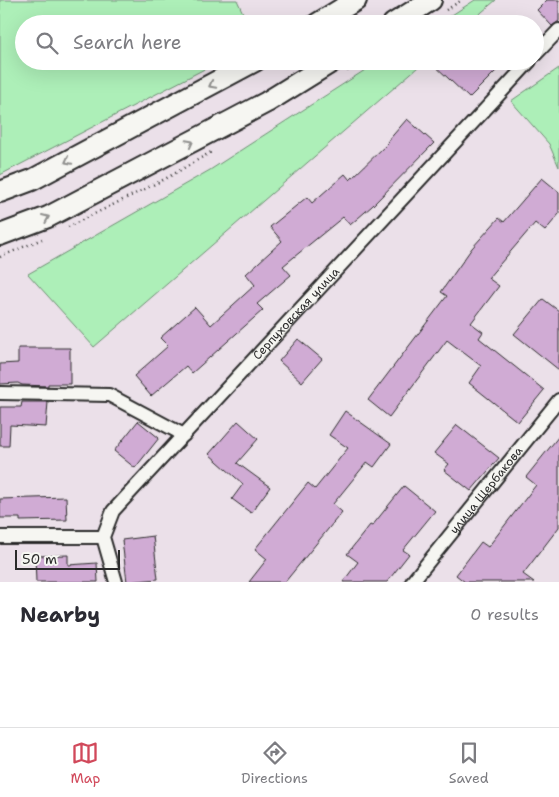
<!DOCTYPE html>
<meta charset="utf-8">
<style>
body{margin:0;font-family:"Shantell Sans",sans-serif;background:#f2f2f3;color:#2b2b33}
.scale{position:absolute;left:15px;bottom:12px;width:105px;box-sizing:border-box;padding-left:5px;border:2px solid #2b2b2b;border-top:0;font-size:14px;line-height:18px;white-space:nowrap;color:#2b2b2b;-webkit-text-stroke:4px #f6f6f2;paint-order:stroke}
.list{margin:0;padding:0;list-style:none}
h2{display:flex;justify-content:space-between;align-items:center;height:65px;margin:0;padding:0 20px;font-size:21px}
h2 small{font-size:16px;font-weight:400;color:#7c7c81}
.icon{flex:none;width:28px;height:28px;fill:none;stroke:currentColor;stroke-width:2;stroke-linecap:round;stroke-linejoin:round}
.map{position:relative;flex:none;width:559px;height:582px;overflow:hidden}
.search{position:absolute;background:#fff;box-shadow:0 5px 20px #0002;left:15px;right:15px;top:15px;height:55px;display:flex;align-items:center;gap:12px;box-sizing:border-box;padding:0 18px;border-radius:28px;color:#7c7c81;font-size:19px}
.sheet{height:145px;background:#fff}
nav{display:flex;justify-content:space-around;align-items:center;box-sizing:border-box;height:70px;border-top:1px solid #e1e1e2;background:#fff;font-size:14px;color:#7c7c81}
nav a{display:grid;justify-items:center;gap:2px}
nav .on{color:#d1495b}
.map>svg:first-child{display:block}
</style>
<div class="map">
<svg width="559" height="582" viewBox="0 0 559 582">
<rect width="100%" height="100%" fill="#ebe0e9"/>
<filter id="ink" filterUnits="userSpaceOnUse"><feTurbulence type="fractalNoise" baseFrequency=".02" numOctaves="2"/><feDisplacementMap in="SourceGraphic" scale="10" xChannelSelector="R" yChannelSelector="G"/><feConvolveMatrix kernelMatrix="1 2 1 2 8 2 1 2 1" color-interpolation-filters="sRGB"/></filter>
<g filter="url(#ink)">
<g fill="#adefb8" stroke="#6c8d72">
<path d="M0,0h237l11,24h-224v37h196l-220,114z"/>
<path d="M475,0h21l-28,24h-30z"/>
<path d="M379,61h46l-331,286 -66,-73 182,-104z"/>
<path d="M559,68v99l-10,-23 -38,-43z"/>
</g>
<g fill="#d0abd4" stroke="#2b2b2b">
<path d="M547,0h12v21l-7,5 -15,-16z"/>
<path d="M430,61h56l10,10 -27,27z"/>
<path d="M407,119l27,24 -62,63 -22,19 -7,-8 -60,49 8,9 -34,29 6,6 -71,63 -6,-7 -35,30 -17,-20 34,-30 -8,-8 35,-31 16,18 44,-40 -9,-11 36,-33 -12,-14 37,-30 5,6 33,-29 5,6 38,-37 -1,-1z"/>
<path d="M542,178l17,14v22l-14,17 -10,-8 -47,55 11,8 -28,37 12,9 -4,6 65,52 -26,32 -49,-39 12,-17 -34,-26 -58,77 -21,-17 79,-104 -6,-4 31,-44 27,-30 5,4z"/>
<path d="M543,299l16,12v59l-45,-36z"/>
<path d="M298,339l24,20 -20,23 -23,-21z"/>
<path d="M18,348h52v36h-22v2l-26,-1 -4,-2 -18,1v-20l18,-1z"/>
<path d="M22,402h26l-2,25 -36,-2 -1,21h-9v-39h21z"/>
<path d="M345,411l46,33 -17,23 -7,-5 -34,42 9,8 -57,70h-36l18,-23 -12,-10 53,-66 7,6 33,-41 -19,-13z"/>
<path d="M138,421l21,17 -24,30 -21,-17z"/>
<path d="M238,421l20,18 -21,24 33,24 -19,26 -19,-14 11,-15 -34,-30z"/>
<path d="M457,425l42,33 -28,33 -27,-21 5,-6 -15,-11z"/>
<path d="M559,436v91l-36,47 11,8h-69l-9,-7 25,-33 7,5 48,-62 -10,-8z"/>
<path d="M404,486l31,25 -32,39 6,4 -22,28h-44l15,-20 -11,-8 23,-29 2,1z"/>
<path d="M66,497l1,23 -47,1v-3h-20v-19z"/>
<path d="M153,536l5,43 -31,3 -5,-42z"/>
<path d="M68,555v10l29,-2 1,19h-62l-1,-26z"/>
</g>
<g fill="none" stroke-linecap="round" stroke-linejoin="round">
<defs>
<g id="street">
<path d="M535,55l24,-25"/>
<path d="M0,393l109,2 75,40"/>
<path d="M0,537h103"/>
<path id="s1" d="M116,582l-13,-45 10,-26 417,-450"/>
<path id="s2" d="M412,582l147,-182"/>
</g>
<g id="primary">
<path d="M317,24l39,-24"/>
<path d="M393,24l38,-24"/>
<path d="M0,192l32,-12 223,-119"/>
<path d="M0,235l48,-18 219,-115 66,-41"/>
</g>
</defs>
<use href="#street" stroke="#2b2b2b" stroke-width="16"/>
<use href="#primary" stroke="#2b2b2b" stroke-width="24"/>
<g stroke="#2b2b2b" stroke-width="2.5" stroke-dasharray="1 4" stroke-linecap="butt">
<path d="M446,10l16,-10"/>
<path d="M347,71l16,-10"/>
<path d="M68,227l97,-48 48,-28"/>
<path d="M0,257l42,-18"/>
</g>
<use href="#street" stroke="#f6f6f2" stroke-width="12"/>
<use href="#primary" stroke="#f6f6f2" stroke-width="20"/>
</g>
<defs><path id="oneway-chevron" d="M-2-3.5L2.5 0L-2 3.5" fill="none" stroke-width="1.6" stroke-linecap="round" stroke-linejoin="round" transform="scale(1.25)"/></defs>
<g stroke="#90908e">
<use href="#oneway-chevron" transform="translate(212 85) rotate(152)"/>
<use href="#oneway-chevron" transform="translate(190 143) rotate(-28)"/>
<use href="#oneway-chevron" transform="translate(68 161) rotate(152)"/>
<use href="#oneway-chevron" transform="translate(46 218) rotate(-23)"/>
</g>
</g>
<g text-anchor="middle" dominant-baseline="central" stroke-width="4.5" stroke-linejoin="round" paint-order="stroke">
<g font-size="12" fill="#2b2b2b" stroke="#f6f6f2">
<text stroke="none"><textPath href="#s1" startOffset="344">Серпуховская улица</textPath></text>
<text stroke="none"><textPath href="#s2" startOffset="118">улица Щербакова</textPath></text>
</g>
</g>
</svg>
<div class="scale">50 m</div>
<div class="search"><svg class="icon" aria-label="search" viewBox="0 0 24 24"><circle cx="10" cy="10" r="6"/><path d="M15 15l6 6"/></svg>Search here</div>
</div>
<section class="sheet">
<h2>Nearby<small>0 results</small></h2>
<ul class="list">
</ul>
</section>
<nav>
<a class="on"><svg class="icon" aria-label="map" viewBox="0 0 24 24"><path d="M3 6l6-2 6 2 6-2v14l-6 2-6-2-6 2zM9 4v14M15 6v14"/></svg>Map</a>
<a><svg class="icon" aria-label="directions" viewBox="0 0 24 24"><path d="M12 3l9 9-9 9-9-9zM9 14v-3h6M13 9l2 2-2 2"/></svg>Directions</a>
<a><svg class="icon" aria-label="saved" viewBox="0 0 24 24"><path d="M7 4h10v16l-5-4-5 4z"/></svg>Saved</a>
</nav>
